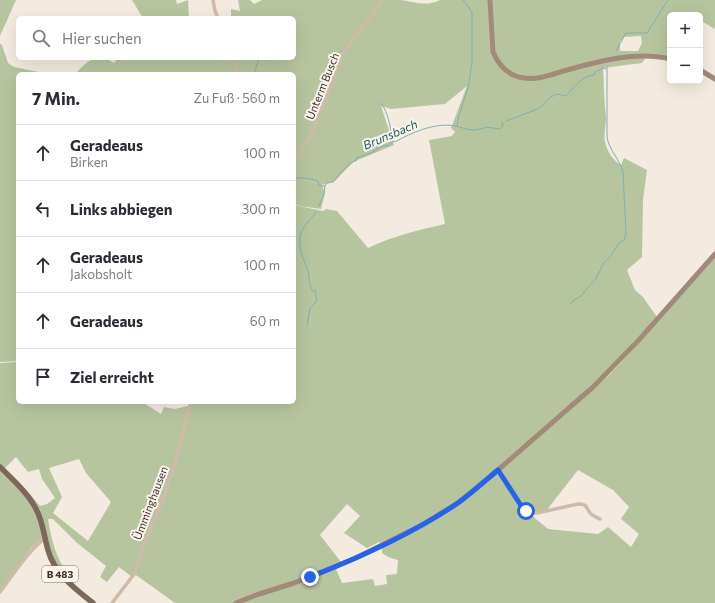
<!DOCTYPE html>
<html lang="de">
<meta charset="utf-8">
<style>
body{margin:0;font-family:Commissioner,sans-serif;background:#f2f2f3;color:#2b2b33}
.controls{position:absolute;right:12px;top:12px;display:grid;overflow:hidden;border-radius:6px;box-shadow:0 4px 16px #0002}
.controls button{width:36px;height:36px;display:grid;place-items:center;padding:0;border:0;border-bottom:1px solid #e1e1e2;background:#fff;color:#2b2b33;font:20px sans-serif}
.stop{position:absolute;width:12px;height:12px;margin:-9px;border:3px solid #2563eb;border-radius:50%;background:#fff}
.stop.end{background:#2563eb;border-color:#fff;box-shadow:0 1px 4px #0008}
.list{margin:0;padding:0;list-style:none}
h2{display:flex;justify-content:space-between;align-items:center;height:52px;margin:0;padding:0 16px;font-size:17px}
h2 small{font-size:13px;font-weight:400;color:#7c7c81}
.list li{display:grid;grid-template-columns:26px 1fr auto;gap:12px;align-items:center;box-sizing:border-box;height:56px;padding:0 16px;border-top:1px solid #e1e1e2}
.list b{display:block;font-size:15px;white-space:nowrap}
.list p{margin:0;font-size:13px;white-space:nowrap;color:#7c7c81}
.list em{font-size:13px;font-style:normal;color:#7c7c81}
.icon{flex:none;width:22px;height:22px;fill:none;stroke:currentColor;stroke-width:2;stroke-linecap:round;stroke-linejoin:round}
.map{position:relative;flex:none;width:715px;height:603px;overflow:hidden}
.search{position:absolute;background:#fff;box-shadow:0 4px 16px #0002;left:16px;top:16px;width:280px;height:44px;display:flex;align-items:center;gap:10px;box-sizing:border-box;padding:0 14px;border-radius:6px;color:#7c7c81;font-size:15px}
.panel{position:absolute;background:#fff;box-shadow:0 4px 16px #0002;left:16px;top:72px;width:280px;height:332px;border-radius:6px}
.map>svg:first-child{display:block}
</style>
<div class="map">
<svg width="715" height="603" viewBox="0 0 715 603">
<rect width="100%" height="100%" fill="#f4ebe0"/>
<g fill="#b7c59e" fill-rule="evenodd">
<path d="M0,0h16l-16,36z"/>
<path d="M132,0h44l1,4 11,-4 1,18h-46z"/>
<path d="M238,0h12l4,4 8,-4h121l-44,61 -26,71 -19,29v-87h-58l-2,-16h60v-40h-63v-9l9,2z"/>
<path d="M385,0c5,0 11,0 16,0 14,2 25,7 39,0h275v29l-12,-7 -3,2v-9h-30v44l-23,-3 -5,7 -39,5c1,16 1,33 3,50 0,4 -1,8 -1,12 -3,13 5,29 16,35l3,-7 23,12 -4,30 -1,57 -15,13 8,20 8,7 14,20 -23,26 -54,53 -106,92 109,-90 27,-24 34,-36 71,-81v346h-540l-39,-28 -4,2 -13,-10 -12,15 -7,-5 6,-11 -30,-24 -23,-23h-5c3,19 8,41 21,55l-3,4 -10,-12 -27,-72h1l10,12 7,-2 8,-6 -13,-19 -3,-10 -11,3 -12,-15 -12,12 -4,-4v-102l18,-1v40h124l19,12 3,-7 11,2 13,-3 3,-4h103v-197l29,6 3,-2 11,2 31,37c25,-12 51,-18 77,-24l-16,-84 23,-4 3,-4 -4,-4 16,-42 -22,18 -54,5 -10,-3 13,39 -41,17 -18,19 -13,4 3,8 -4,16 -21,-3 -6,-2v-42c25,-29 30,-66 46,-100 10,-23 30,-42 45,-62zM641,36l1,7 -4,8h-18v-9l4,-5zM79,459l7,14 25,29 -23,39 -35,-28 9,-16 -13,-29zM578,470l35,20 16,17 -8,12 18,15 -8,13 -23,-20 -10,7 -50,-5 -18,-15 16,-3zM347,504l13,12 -16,17 23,15 12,-6 3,4v7l6,4 10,3 -1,14 -11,1 1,9 -12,2 -2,-7 -31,4 -6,-14 5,-7 -21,-27z"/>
<path d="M0,44l2,1 6,18 6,4 34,7h-30v287l-18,1z"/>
<path d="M97,58h8l9,5 4,-5h116l1,16h-160c7,-7 12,-14 22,-16z"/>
<path d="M0,471c13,13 30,27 37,44 3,7 4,15 6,22l-12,11 -31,43z"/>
</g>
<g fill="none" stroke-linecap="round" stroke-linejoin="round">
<g stroke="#7db0b3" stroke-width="1">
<path d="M241,16l4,2"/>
<path d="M616,51l10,-18h21l21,-33"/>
<path d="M254,74l5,-16"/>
<path d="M381,103c8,11 9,24 12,38"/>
<path d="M506,121l29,-11 7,-4 6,-7 8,-5 10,2c8,-9 17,-21 28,-21l1,-3 8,-4 3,1"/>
<path d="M457,126l1,-7 11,-35 3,-22v-50l-9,-12"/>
<path d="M294,178c9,0 15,0 24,3l1,5h6l2,-3 6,-1 9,-11 12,-10h2v-3l15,-5 13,-8 3,1 6,-5 2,1c16,-9 40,-20 60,-16 6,1 12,4 18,4 4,0 8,-1 12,-2v-1l15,2 3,-3 -1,-3h1"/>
<path d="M319,206l5,-12 1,-8"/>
<path d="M570,304l3,-3 8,-5 9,-11 5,-5 9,-17 7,-7 7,-12 6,-4 2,-6 -3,-62c-4,-14 -14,-22 -16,-35v-70"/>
<path d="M307,325l3,-16 7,-9 -2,-10 -2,2c-5,-9 -3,-16 -6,-24 -5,-11 -11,-28 -4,-39 3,-6 9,-11 13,-17"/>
</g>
<g stroke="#cebbaa" stroke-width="3.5">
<path d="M213,0l2,11 3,7"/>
<path d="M234,58l2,16"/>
<path d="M294,161l19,-29 14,-36 12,-35 14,-22 30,-39"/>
<path d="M498,470l22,34 9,8 8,1 41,-9c11,0 7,4 13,10 2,2 6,3 9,5"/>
<path d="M0,592c14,-18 27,-40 45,-54"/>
<path d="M112,603l23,-30 9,-28 18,-43 11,-31 18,-69"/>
</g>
<g stroke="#a28a7b" stroke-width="5">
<path d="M490,0l3,52c6,14 16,24 31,26 15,2 29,-4 43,-8 33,-9 69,-19 103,-11"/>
<path d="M700,70l15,9"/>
<path d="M236,603l20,-8 38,-12 62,-25 66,-33 37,-23 39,-32 95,-83 45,-46 77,-87"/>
</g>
<path stroke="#7d675b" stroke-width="5.5" d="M0,467c13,13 28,26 36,42 7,12 8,28 12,41 6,23 27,39 45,53"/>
</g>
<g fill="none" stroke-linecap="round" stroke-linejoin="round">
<path stroke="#2563eb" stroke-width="5" d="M310,577c51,-20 102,-43 148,-74 14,-10 27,-22 40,-33l22,34 6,7"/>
</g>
<g text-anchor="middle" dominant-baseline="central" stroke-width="4" stroke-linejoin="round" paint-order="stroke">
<rect fill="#fbf5ed" stroke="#756b64" stroke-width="1" x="42" y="566" width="36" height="16" rx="3"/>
<g font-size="10" font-weight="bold" fill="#3b302a">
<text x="60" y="574">B 483</text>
</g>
<g font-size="11" fill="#3b302a" stroke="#fbf5ed">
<text transform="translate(322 86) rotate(-68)">Unterm Busch</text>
<text transform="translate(150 503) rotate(-69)">Ümminghausen</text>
</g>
<g font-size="12" font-style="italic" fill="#1d595f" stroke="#fbf5ed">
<text transform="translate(390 134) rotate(-23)">Brunsbach</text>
</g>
</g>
</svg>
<div class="controls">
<button>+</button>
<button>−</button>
</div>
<div class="stop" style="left:526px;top:511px"></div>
<div class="stop end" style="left:310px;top:577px"></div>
<div class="search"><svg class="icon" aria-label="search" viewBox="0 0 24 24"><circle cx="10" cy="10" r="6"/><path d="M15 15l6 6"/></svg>Hier suchen</div>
<section class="panel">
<h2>7 Min.<small>Zu Fuß · 560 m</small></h2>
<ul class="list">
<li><svg class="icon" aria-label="ahead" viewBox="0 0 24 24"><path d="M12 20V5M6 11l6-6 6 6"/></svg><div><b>Geradeaus</b><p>Birken</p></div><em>100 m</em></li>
<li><svg class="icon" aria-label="left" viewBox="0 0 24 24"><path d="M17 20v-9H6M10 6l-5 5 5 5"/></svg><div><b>Links abbiegen</b></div><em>300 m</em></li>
<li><svg class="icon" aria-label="ahead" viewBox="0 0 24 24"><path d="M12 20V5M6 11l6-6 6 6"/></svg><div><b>Geradeaus</b><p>Jakobsholt</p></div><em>100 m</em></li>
<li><svg class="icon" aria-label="ahead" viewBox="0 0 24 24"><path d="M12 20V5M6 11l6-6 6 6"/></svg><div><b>Geradeaus</b></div><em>60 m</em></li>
<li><svg class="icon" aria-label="arrive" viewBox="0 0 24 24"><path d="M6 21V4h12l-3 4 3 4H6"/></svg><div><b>Ziel erreicht</b></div></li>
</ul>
</section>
</div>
